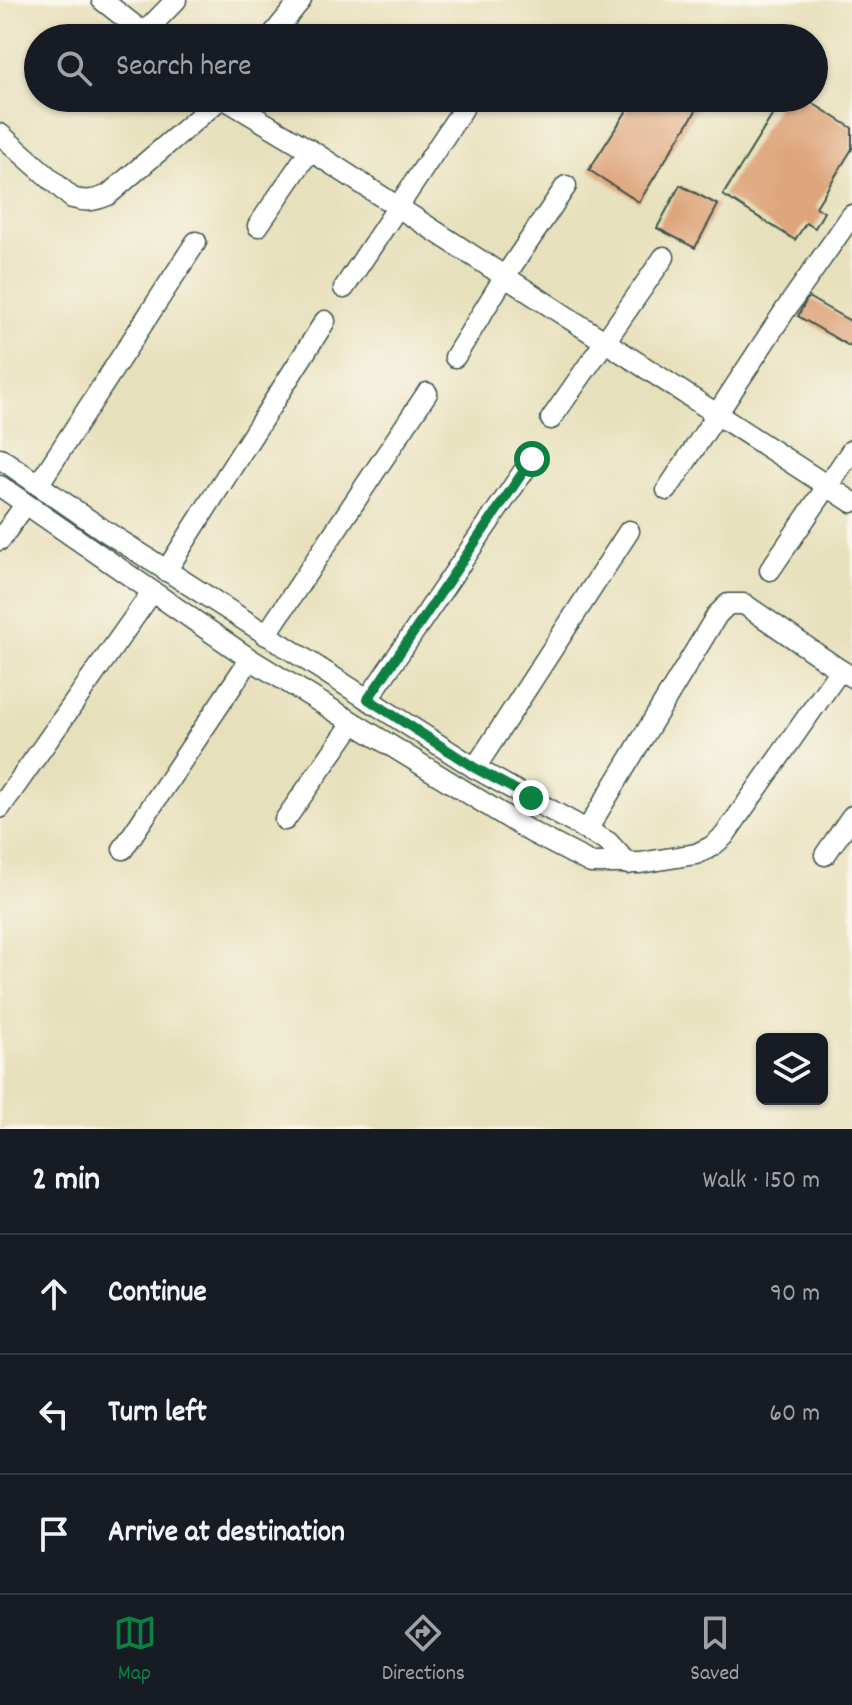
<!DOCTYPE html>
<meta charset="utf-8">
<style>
body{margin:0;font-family:Dekko,sans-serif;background:#20242c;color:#f1f3f6}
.controls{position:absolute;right:24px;bottom:24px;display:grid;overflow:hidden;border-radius:12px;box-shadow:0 2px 6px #0004}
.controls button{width:72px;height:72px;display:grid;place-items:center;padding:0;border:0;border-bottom:2px solid #363941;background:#171b24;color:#f1f3f6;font:40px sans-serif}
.stop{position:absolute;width:24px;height:24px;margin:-18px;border:6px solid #0b8043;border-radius:50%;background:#fff}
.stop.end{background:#0b8043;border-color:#fff;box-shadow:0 2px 8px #0008}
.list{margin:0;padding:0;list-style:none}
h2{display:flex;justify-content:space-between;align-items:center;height:104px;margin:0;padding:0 32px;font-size:34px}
h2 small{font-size:26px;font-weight:400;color:#9ea1a6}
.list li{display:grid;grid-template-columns:52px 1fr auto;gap:24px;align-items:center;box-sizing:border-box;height:120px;padding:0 32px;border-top:2px solid #363941}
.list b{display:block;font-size:30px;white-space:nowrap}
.list em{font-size:26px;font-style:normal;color:#9ea1a6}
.icon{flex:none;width:44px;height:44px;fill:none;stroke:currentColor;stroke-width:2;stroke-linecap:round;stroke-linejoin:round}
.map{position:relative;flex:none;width:852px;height:1129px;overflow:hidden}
.search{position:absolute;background:#171b24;box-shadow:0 2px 6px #0004;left:24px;right:24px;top:24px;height:88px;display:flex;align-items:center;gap:20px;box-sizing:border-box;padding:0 28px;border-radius:44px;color:#9ea1a6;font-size:30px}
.sheet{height:464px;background:#171b24}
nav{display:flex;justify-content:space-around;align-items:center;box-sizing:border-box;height:112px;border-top:2px solid #363941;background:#171b24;font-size:22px;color:#9ea1a6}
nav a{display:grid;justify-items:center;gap:4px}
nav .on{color:#0b8043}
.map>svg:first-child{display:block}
</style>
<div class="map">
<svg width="852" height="1129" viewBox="0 0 852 1129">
<rect width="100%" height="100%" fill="#fbf7ec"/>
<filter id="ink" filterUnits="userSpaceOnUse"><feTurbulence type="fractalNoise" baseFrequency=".0125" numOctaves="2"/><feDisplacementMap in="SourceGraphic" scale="16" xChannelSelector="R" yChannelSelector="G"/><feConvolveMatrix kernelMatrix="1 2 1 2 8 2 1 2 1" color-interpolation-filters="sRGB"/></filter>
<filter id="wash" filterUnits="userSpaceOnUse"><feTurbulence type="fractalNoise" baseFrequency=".006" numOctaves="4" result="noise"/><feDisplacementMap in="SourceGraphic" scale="32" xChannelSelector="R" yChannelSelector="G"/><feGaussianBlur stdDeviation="1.8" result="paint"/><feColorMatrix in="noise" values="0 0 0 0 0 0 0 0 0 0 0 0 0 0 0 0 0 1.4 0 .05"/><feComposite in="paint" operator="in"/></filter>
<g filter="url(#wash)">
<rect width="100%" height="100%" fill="#e7e0bc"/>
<g id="blocks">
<g fill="#dea57b">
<path d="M635,98h69l-65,104 -50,-32z"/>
<path d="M783,98h21l48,30v21l-36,58 8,5 -9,16 -9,-5 -11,17 -72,-45z"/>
<path d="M680,185l38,20 -23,43 -38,-20z"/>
<path d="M808,297l44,25v19l-3,5 -51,-30z"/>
</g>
</g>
</g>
<g filter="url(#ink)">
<use href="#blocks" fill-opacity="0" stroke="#3d5548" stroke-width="2"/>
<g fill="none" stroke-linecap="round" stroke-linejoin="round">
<defs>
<g id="minor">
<path d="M102,0l42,33 32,-33"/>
<path d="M270,38l31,-38"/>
<path d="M223,98l87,52 542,352"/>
<path d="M0,134l72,64c14,4 22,3 36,-3l113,-97"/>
<path d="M258,226l52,-76"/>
<path d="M344,288l119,-179"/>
<path d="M455,357l50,-81 61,-90"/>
<path d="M551,419l113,-162"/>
<path d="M0,458l102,71 373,239 133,74 20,22"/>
<path d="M38,485l158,-243"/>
<path d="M0,486l250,173 281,173 60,31h49l56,-9 15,-7 13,-11 116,-166 12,7"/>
<path d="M667,490l119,-181 66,-94"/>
<path d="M0,540l25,-35"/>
<path d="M770,570l82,-120"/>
<path d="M166,571l159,-250"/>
<path d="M266,635l161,-242"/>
<path d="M368,699l164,-240"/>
<path d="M475,768l154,-237"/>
<path d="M0,808l152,-216"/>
<path d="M285,820l68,-97"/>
<path d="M587,830l130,-215 11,-11h16l96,66"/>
<path d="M123,849l127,-190"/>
<path d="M825,855l27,-39"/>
</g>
</defs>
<use href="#minor" stroke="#3d5548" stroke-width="23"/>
<use href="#minor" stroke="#fff" stroke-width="20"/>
</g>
</g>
<g fill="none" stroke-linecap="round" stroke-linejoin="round" filter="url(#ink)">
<path stroke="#0b8043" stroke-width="10" d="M531,798l-56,-30 -107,-69 164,-240"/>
</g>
</svg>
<div class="controls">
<button><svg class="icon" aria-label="layers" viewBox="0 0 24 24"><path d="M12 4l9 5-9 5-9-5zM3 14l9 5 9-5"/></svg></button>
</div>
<div class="stop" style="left:532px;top:459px"></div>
<div class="stop end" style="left:531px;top:798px"></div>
<div class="search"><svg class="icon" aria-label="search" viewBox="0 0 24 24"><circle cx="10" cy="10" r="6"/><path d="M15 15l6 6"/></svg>Search here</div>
</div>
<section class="sheet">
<h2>2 min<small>Walk · 150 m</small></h2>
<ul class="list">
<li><svg class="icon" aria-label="ahead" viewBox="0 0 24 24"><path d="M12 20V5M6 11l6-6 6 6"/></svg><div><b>Continue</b></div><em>90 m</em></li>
<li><svg class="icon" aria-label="left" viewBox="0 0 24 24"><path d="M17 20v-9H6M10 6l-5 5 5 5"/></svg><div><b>Turn left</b></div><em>60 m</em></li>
<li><svg class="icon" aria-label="arrive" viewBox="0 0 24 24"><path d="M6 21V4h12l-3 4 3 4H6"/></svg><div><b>Arrive at destination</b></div></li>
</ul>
</section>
<nav>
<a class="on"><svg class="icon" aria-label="map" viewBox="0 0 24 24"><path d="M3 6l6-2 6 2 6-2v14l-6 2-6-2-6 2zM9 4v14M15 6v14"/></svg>Map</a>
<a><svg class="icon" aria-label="directions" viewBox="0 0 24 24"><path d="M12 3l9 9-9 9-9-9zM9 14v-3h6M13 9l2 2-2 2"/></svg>Directions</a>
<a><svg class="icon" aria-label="saved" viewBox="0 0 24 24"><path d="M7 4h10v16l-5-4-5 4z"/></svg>Saved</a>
</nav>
